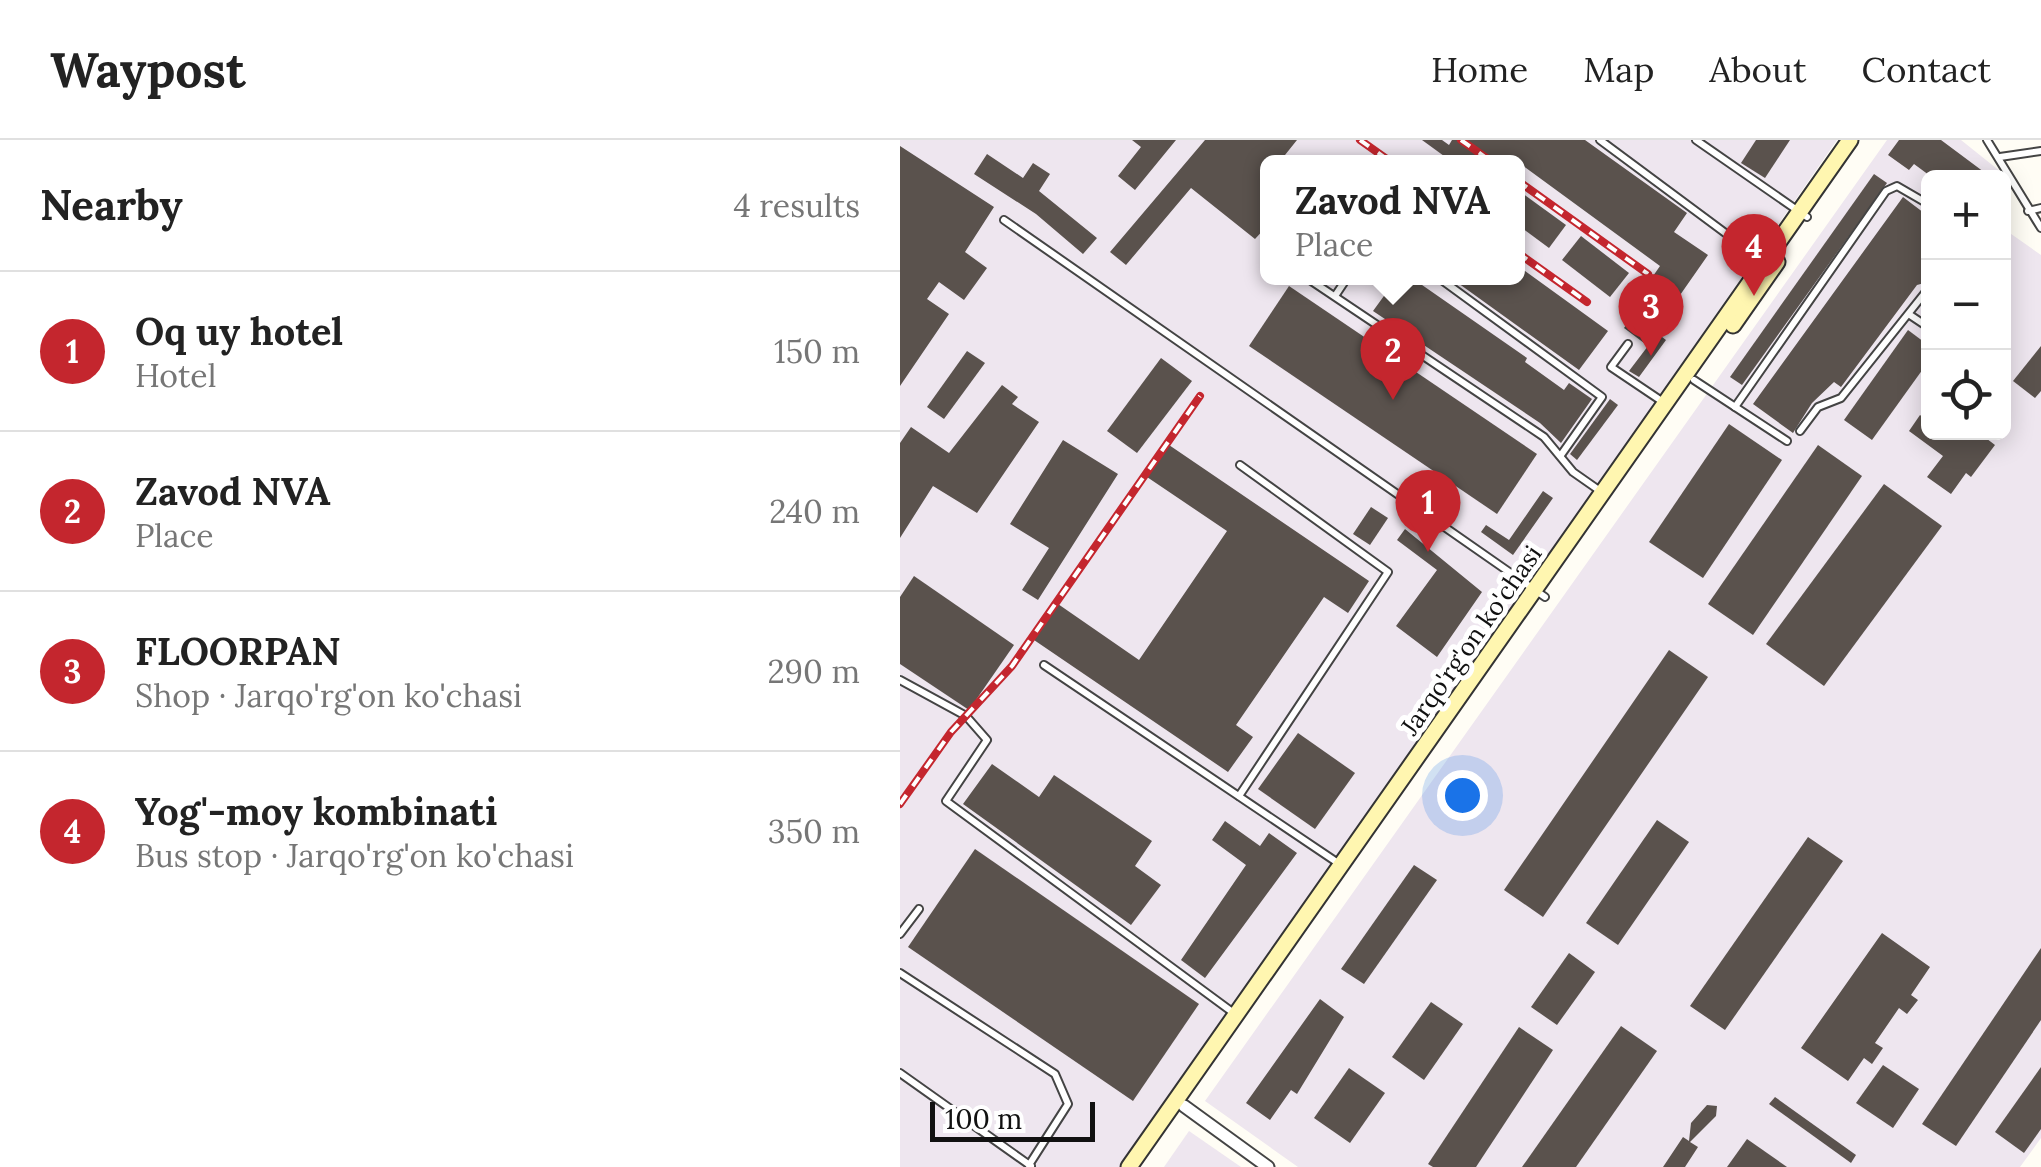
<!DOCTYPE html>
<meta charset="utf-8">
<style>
body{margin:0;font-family:Lora,serif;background:#f2f2f2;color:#222}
.controls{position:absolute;right:30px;top:30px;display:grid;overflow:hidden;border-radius:15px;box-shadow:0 5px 25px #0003}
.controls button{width:90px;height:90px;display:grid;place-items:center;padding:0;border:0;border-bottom:2px solid #e0e0e0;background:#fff;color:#222;font:50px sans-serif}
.scale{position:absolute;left:30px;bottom:25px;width:165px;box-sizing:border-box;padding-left:10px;border:5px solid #111;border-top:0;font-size:28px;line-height:35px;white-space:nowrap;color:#111;-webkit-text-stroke:8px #fff;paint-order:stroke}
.you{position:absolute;left:562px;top:655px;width:35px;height:35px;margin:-25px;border:8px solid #fff;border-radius:50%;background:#1a73e8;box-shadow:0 0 0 15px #1a73e833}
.badge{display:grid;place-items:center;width:65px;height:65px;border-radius:50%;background:#c4262e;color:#fff;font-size:32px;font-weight:700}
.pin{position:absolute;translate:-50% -82px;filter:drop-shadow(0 2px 5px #0008)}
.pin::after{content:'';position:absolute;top:52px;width:35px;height:30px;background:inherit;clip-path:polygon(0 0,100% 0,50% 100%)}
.popup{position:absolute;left:360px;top:15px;width:265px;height:130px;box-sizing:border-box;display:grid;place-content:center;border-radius:15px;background:#fff;filter:drop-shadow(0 2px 8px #0005);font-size:32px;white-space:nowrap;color:#767676}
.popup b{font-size:38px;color:#222}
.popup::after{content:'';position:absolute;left:50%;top:100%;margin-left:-20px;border:20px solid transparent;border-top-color:#fff}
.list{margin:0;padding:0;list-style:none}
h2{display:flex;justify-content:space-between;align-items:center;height:130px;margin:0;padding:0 40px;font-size:42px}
h2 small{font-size:32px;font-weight:400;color:#767676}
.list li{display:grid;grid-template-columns:65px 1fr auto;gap:30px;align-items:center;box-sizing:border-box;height:160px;padding:0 40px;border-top:2px solid #e0e0e0}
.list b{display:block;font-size:38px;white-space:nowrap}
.list p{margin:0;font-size:32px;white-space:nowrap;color:#767676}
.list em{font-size:32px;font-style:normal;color:#767676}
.icon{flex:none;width:55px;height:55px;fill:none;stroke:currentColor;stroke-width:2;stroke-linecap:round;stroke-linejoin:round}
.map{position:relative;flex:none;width:1141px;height:1027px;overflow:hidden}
header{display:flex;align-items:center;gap:60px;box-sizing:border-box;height:140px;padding:0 50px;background:#fff;border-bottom:2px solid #e0e0e0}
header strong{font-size:48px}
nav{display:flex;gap:55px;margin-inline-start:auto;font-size:35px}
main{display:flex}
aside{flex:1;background:#fff}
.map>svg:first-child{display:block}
</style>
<header>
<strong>Waypost</strong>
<nav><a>Home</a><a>Map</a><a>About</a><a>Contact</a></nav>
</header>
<main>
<aside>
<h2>Nearby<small>4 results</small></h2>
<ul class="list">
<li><span class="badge">1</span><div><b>Oq uy hotel</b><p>Hotel</p></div><em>150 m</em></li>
<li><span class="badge">2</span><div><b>Zavod NVA</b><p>Place</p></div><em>240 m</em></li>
<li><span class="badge">3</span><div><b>FLOORPAN</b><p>Shop · Jarqo'rg'on ko'chasi</p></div><em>290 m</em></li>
<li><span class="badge">4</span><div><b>Yog'-moy kombinati</b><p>Bus stop · Jarqo'rg'on ko'chasi</p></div><em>350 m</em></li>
</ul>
</aside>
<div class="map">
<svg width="1141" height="1027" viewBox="0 0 1141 1027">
<rect width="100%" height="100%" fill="#fffdf5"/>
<g fill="#eee6ef" fill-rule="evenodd">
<path d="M0,0h937l-713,1027h-224zM368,22h250v116h-250z"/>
<path d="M987,0h74l50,40 -7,13v-15h-76v254h76v-203l37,26v883l-21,29h-722l-93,-66z"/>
<path d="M289,991l52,36h-77z"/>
</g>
<g fill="#5a524d">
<path d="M232,0h44l-41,50 -17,-14 23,-29z"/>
<path d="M305,0h92l-12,15 2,7h-19v63l-13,14 -64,-51 -65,77 -16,-13z"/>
<path d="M522,0h20l7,5 3,-5h133l102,73 -13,19 34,23 -30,43 -27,-19 9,-13 -142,-104h-79l5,-6z"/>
<path d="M856,0h34l-25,38 -24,-15z"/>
<path d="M999,0h42l51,38h-59l-19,-14 -5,6 -21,-15z"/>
<path d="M0,6l94,61 -29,45 22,16 -23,32 -25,-18 -12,17 22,15 -49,72z"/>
<path d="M87,14l36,24 10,-15 17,11 -11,17 58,47 -14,16 -47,-40 -62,-40z"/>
<path d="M974,34l13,9 -145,202 -12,-8z"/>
<path d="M618,50l48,35 -17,23 -31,-23z"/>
<path d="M1003,57l25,19v66l-11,3 -76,102 -7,-5 -22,21 -19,30 -40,-29z"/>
<path d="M681,96l48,37 -19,24 -48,-37z"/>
<path d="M618,126l90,65 -29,39 -128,-92h67z"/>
<path d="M497,138h15l115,80 -2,4 39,28 5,-7 23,16 -31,44 -21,-20 -167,-112z"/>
<path d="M389,146l248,168 -40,60 -248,-168z"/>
<path d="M733,175l33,25 -27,37 -10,-6 19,-25 -24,-18z"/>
<path d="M1008,190l20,15v17l-56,78 -28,-20z"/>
<path d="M1141,206v45l-6,7 -22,-17z"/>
<path d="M67,211l18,12 -41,56 -17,-12z"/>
<path d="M261,218l31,23 -55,72 -30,-22z"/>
<path d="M102,245l16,12 -6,7 27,18 -62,91 -44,-27 -33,52v-95l11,-16 38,26z"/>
<path d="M710,259l8,6 -41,55 -7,-6z"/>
<path d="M1020,275l8,6v11h50l17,13 -24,32 -5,-4 -15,21 -24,-17 16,-21 -34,-25z"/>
<path d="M829,284l53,36 -79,118 -54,-36z"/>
<path d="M163,300l55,34 -80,126 -16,-10 27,-42 -39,-24z"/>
<path d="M269,305l200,136 -21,32 -24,-16 -88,128 17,12 -25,35 -194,-132 24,-36 81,56 88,-129 -80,-54z"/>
<path d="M918,305l44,31 -109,159 -45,-31z"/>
<path d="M984,344l58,42 -118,160 -58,-42z"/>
<path d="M643,351l10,7 -40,57 -32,-23 5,-7 23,15z"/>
<path d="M471,367l17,11 -18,27 -17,-11z"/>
<path d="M505,389l77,63 -45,65 -41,-31 41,-56 -40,-30z"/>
<path d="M14,436l100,69 -45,65 -69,-46v-67z"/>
<path d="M769,510l39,27 -165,240 -39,-27z"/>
<path d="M398,593l57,40 -40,56 -57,-40z"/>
<path d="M92,624l47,33 15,-22 98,66 -17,25 26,19 -30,40 -168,-121z"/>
<path d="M757,680l32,22 -71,103 -32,-22z"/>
<path d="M325,681l35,25 9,-13 28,20 -92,125 -24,-18 65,-95 -34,-25z"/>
<path d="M908,697l35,24 -118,169 -35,-24z"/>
<path d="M75,709l224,155 -66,97 -225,-154z"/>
<path d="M514,725l23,15 -73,104 -23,-15z"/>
<path d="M982,793l48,34 -19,28 7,5 -11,14 -8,-6 -24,35 8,5 -11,16 -8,-6 -16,23 -47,-33z"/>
<path d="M1141,808v72l-85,126 -34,-22z"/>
<path d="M669,813l26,19 -38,53 -26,-18z"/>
<path d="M420,859l24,18 -47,77 -6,-4 -21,30 -24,-17z"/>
<path d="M531,862l32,22 -39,56 -32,-23z"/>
<path d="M721,886l36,25 -81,116h-54z"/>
<path d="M619,887l34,23 -77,117h-43l-5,-3z"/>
<path d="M983,925l36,24 -26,39 -37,-25z"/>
<path d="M1141,927v62l-17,24 -29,-21z"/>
<path d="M449,928l36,25 -35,50 -36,-25z"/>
<path d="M875,957l81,58 -5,8 -82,-59z"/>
<path d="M807,965l10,1 -1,10 -26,26 8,5 -13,20h-22l20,-30 6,4 2,-18z"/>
<path d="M847,999l40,28h-60z"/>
</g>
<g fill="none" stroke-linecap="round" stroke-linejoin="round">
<defs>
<g id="lane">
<path d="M700,0l163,121"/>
<path d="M796,0l111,77"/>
<path d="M1087,0l54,88"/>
<path d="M1100,17l41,-6"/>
<path d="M1128,71l13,-3"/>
<path d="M104,80l541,377"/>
<path d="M407,138l237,159 29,35 30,21"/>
<path d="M539,138l163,119 -41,58"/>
<path d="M435,156l12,-18"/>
<path d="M1010,175l18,12"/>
<path d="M728,204l-17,23 55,37"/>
<path d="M794,240l93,61"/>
<path d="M835,267l151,-216 11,-5 31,18"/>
<path d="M900,291l18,-24 23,-9 87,-109"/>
<path d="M144,525l297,200"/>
<path d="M0,540l66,36 21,24 -41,61 289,213"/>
<path d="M339,656l149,-224 -148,-107"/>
<path d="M0,794l19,-25"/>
<path d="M0,833l155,101 13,30 -39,61"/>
<path d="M0,933l131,93"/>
</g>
<path id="street" d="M284,966l84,61"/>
<g id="secondary">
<path d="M833,185l44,-63"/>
<path d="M229,1027l721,-1027"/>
</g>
</defs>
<use href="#lane" stroke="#444" stroke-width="10"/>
<use href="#street" stroke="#444" stroke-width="15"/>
<use href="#secondary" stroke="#333" stroke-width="19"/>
<use href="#lane" stroke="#fff" stroke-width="6"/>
<use href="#street" stroke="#fff" stroke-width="11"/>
<use href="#secondary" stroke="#fff6b0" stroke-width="15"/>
<defs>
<g id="rail">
<path d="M460,0l31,22"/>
<path d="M561,0l31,22"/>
<path d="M618,41l130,93"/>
<path d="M618,113l69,49"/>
<path d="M0,664l51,-72 61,-66 188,-270"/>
</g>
</defs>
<use href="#rail" stroke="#c4262e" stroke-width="8"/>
<use href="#rail" stroke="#fff" stroke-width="4" stroke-dasharray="11" stroke-linecap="butt"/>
</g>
<g text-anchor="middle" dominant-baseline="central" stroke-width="10" stroke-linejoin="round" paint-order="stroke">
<g font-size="25" fill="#111" stroke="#fff">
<text transform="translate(571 500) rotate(-55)">Jarqo'rg'on ko'chasi</text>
</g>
</g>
</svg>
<div class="controls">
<button>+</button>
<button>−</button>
<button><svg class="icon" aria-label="locate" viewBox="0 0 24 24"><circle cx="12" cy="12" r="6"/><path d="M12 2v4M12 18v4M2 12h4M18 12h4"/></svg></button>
</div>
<div class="scale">100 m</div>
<div class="you"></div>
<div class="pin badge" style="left:528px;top:412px">1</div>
<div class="pin badge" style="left:493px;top:260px">2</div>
<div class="popup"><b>Zavod NVA</b>Place</div>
<div class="pin badge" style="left:751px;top:216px">3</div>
<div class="pin badge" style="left:854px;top:156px">4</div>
</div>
</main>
